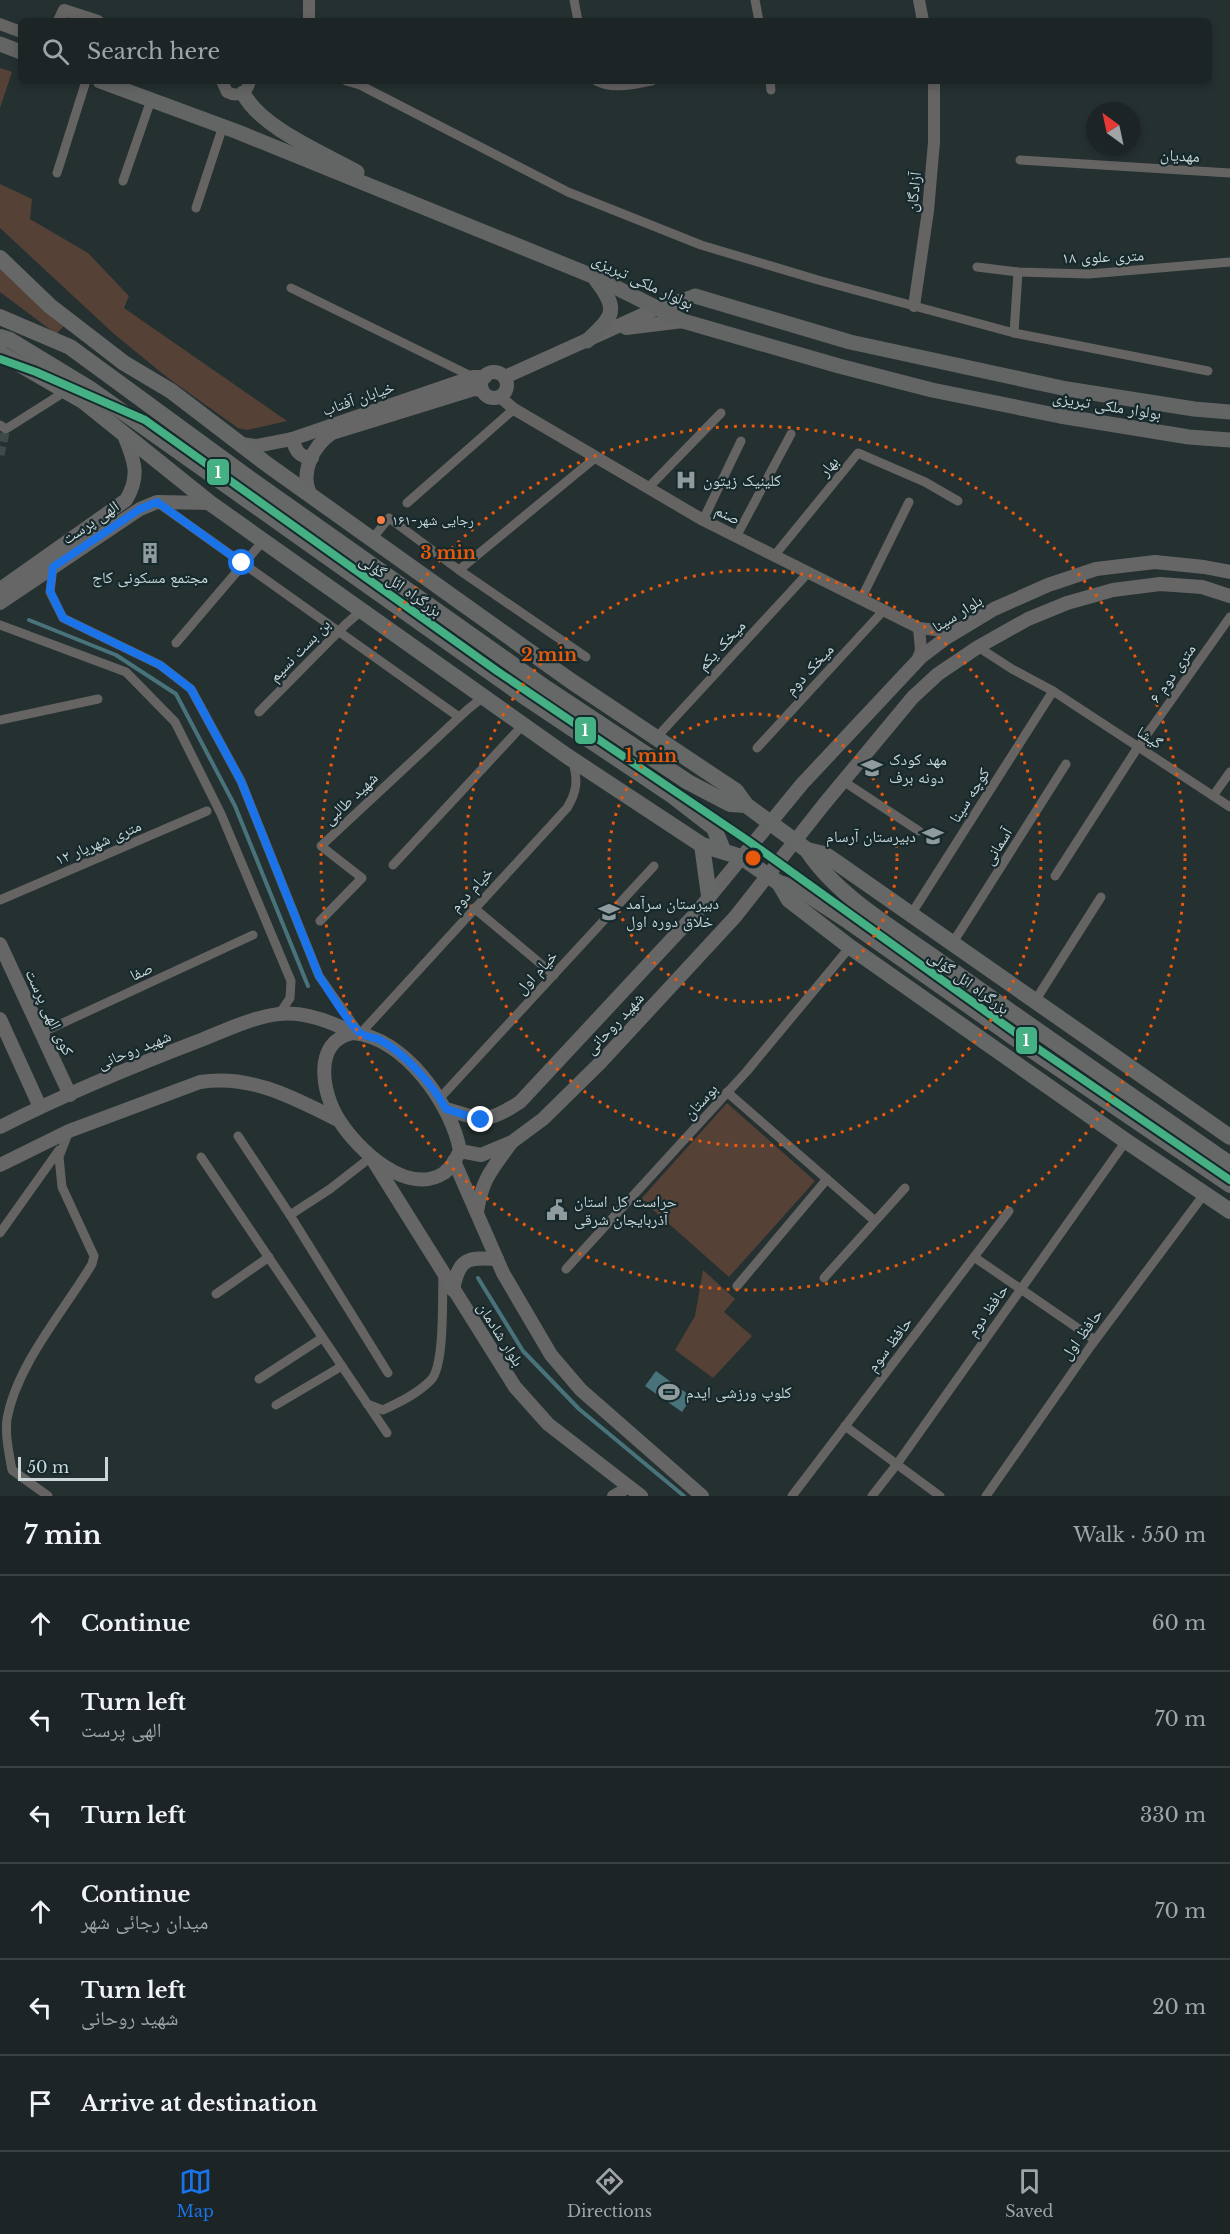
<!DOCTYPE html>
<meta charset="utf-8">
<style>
body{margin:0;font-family:"Libre Baskerville","Noto Naskh Arabic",serif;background:#293032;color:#f1f3f6}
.compass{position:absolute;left:1086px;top:102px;width:54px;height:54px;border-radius:50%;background:#1c2425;box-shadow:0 3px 9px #0003;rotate:327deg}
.scale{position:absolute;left:18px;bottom:15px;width:90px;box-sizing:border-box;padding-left:6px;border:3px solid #cad5d7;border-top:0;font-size:16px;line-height:21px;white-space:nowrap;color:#cad5d7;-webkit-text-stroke:4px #16292c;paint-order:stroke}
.stop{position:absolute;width:18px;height:18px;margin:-14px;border:4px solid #1a73e8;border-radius:50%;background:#fff}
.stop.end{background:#1a73e8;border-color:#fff;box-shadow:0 2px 6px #0008}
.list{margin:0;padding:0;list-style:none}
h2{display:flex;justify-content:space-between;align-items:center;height:78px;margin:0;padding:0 24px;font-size:26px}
h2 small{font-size:20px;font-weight:400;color:#a0a4a7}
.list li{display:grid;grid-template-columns:39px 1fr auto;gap:18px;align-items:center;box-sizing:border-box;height:96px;padding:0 24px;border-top:2px solid #3a4142}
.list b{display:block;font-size:22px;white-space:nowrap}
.list p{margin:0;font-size:20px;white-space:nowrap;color:#a0a4a7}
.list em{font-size:20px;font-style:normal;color:#a0a4a7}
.icon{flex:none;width:33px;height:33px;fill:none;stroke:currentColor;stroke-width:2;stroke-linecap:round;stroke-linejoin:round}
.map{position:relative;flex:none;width:1230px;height:1496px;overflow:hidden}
.search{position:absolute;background:#1c2425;box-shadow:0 3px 9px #0003;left:18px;right:18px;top:18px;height:66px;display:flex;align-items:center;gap:15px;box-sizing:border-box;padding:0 21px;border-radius:9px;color:#a0a4a7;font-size:22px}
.sheet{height:654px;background:#1c2425}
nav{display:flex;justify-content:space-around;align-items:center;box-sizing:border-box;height:84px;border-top:2px solid #3a4142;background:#1c2425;font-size:16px;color:#a0a4a7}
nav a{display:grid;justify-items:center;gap:3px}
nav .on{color:#1a73e8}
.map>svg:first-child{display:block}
</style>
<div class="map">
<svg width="1230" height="1496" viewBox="0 0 1230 1496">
<rect width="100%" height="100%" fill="#253031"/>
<g fill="#554136">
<path d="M0,68l12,4 -12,36z"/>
<path d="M0,184l32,15 -2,20 58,34 41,43 -5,12 163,113 -40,9 -9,-2 -70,-50 -55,-45 -113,-105z"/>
<path d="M0,264l65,61 -9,9 -56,-42z"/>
<path d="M727,1103l88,78 -86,96 -88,-78z"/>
<path d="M703,1270l32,29 -11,13 28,24 -39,42 -38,-28 20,-34z"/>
</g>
<path fill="#49737a" d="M656,1371l36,26 -10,15 -37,-26z"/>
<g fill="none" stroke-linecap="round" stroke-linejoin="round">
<g stroke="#49737a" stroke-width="4">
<path d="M29,620l87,35 60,39 59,112 73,180"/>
<path d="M478,1278l45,73 56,58 105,87"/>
</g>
<path stroke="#3e494a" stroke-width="9" stroke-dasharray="9 4.5" stroke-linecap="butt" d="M0,455l6,-26"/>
<g stroke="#656463" stroke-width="9">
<path d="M574,0l4,21"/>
<path d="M755,0l4,21"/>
<path d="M346,81l14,4 208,107 133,53 117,35 196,53 194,38"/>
<path d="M596,81c17,9 38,3 56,0"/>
<path d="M770,81l1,9"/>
<path d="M1020,160l210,13"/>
<path d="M57,173l29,-92"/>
<path d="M123,181l28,-81"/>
<path d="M196,208l27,-82"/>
<path d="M977,267l41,5 71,2 141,-12"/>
<path d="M291,288l182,89"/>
<path d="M1014,333l4,-61"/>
<path d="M0,425l6,4 60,-38"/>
<path d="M648,488l73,-75"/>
<path d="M158,503l301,214"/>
<path d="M407,503l107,-94"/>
<path d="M703,520l38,-79"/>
<path d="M736,537l55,-103"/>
<path d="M372,539l17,-21 70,52 127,87"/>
<path d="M774,556l84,-103 67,29 33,19"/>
<path d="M53,567l-3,25 13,26 97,47 31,24 50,92 78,195 41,58 207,-226c10,-16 11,-28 6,-46"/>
<path d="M459,570l136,-112"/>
<path d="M861,599l48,-97"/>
<path d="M0,625l126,47 49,50 46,92 70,167 -1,17 -10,15"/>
<path d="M176,643l87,-102"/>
<path d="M978,647l34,22 41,22 177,116"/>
<path d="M259,712l87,-88 15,-13"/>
<path d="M0,720l98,-21"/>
<path d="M656,738l152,-165"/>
<path d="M757,748l127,-138"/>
<path d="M843,781l76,50"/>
<path d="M1213,796l17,-24"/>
<path d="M393,865l129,-139"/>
<path d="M1055,876l83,-129 92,-130"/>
<path d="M0,900l207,-89"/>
<path d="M474,908l80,67"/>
<path d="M910,916l143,-225"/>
<path d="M320,921l42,-43 -41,-32 146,-136 16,-13"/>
<path d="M952,944l114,-180"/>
<path d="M1035,1001l66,-104"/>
<path d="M41,1033l212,-98"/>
<path d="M727,1092l148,129"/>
<path d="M440,1098l214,-232"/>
<path d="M238,1136l52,79 98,158"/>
<path d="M201,1157l186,276"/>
<path d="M290,1215l40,-26 41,-32"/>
<path d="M0,1233l59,-83"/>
<path d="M974,1257l121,83"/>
<path d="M566,1269l181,-198 103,-124"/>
<path d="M824,1278l81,-90"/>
<path d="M737,1286l90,-107"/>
<path d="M216,1294l53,-37"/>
<path d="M259,1379l63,-41"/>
<path d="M367,1404l16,6c17,-8 34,-16 48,-30 14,-15 11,-83 12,-106"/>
<path d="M276,1405l66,-39"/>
<path d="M845,1426l95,70"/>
<path d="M48,1496l-36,-26c-3,-17 -7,-34 -5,-51 10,-55 57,-108 85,-155l2,-8 -32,-69 -3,-30 10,-26"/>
<path d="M792,1496l217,-285"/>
<path d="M872,1496l25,-32 229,-323"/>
<path d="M986,1496l104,-149 115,-154"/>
</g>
<g stroke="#656463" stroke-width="12">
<path d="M309,0v21"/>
<path d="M919,0l4,21"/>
<path d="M59,21l5,-11 34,11"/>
<path d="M0,24l21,8"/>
<path d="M222,81l5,11c11,6 20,1 23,-11"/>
<path d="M914,306l14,-95 6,-69v-61"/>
<path d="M500,397l14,12 189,111 216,108 17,2 25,-2"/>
<path d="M917,661l4,-11 -2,-22"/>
<path d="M613,1496l16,-9"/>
</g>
<g stroke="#666" stroke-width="14">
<path d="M626,328l57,-7"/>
<circle cx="494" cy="385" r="13"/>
<path d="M505,377l153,-69 37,-12"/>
<path d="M292,439c4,12 7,18 20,19"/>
<path d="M241,444l15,2 36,-7 181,-62h12"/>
<path d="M310,494c-10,-22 3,-48 22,-61l142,-44 8,1"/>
<path d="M0,589l126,-89c15,-25 8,-40 -2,-65"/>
<path d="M0,603l140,-94 17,-7 53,1"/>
<path d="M0,944l70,151"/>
<path d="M0,1019l40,88"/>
<path d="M353,1033c51,4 99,72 107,118 -4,8 -9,17 -16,22 -37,24 -87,-24 -105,-53 -17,-26 -27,-79 14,-87z"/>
<path d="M446,1109c37,11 41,15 74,-7l177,-190 105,-128 119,-127 25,-19 48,-29 54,-24 48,-16 59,-7 49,5 26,5"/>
<path d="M0,1127c65,-33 133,-61 201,-87 25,-10 52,-23 78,-26 25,-3 53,8 74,19"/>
<path d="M460,1151l21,4 31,-13 31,-23 57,-56 135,-146 90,-114 88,-106 25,-23 40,-27 50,-28 39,-16 46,-13 47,-6 42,3 28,9"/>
<path d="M371,1157l144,230 33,37 93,72"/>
<path d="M454,1161l49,112 48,82 30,35 121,106"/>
<path d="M0,1165l69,-34 131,-49c51,-8 94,16 138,38"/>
<path d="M477,1212c5,-33 15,-43 34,-69"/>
<path d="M453,1290c6,-32 14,-33 44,-31"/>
</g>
<g stroke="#636564" stroke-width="15">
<path d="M0,44l21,8"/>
<path d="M100,81l138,51 357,145 88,44 156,45 93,24 128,26 129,21 41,3"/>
<path d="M243,93c18,35 80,60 114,79"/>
<path d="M695,296l155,46 217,47 127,20 36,3"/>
<path d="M587,341c26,-25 33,-30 9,-61"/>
</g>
<g stroke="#666867" stroke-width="16">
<path d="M0,258l50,48 74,57 47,28 97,74 303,216 165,110 10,14 61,45 17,4 12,8 394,275"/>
<path d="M0,317l70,30 179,131 297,210 142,94 42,22 16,1"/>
<path d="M0,337l10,3 79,48 433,307 148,99 44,34 9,22"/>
<path d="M0,353l83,48 127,102 357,253 135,89 39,12 38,26 10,17 61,47 276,194 104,70"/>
<path d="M702,845l7,51"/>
<path d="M807,850c30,47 91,81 135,113 95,68 192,134 288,201"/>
<path d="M779,883l20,6 46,30 188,132 197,134"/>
</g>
<defs>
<path id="metro-1" d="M0,359l36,13 109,48 352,251 250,169 287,206 196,134"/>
</defs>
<use href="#metro-1" stroke="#16292c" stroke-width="12"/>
<use href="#metro-1" stroke="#45b083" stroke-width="8"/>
</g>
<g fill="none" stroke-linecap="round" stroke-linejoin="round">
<path stroke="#1a73e8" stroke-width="8" d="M242,563l-85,-61 -17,7 -87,58 -3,24 13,27 97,47 31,24 50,92 78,195c9,13 30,49 41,57 5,4 13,4 18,6 26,13 55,46 68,70l35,11"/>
</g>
<g fill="none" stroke="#e8590c" stroke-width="3" stroke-dasharray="3 6">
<circle cx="753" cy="858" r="144"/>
<circle cx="753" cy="858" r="288"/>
<circle cx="753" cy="858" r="432"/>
</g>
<defs>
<symbol id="hospital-bare" viewBox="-9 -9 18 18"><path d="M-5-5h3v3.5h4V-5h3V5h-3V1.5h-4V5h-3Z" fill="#909b9d" stroke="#16292c" stroke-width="2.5" paint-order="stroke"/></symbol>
<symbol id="building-bare" viewBox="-9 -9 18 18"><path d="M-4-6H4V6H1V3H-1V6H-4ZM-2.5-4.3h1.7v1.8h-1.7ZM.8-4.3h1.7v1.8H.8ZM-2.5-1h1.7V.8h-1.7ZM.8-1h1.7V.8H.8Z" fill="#909b9d" stroke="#16292c" stroke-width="2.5" paint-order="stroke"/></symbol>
<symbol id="school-bare" viewBox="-9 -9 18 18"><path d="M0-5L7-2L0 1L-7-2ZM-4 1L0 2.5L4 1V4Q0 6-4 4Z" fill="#909b9d" stroke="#16292c" stroke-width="2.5" paint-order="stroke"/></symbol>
<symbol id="civic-bare" viewBox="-9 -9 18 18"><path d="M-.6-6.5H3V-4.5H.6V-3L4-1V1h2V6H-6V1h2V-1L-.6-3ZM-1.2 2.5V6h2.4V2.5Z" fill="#909b9d" stroke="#16292c" stroke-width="2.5" paint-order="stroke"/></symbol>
<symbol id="stadium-bare" viewBox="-9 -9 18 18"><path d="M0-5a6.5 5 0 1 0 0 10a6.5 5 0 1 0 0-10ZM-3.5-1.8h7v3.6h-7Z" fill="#909b9d" stroke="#16292c" stroke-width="2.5" paint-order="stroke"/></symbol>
</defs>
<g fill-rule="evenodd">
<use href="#hospital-bare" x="671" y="465" width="30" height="30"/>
<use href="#building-bare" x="135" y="538" width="30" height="30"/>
<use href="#school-bare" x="857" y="753" width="30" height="30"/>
<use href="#school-bare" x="918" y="821" width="30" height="30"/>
<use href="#school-bare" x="594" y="897" width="30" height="30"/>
<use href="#civic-bare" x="542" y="1195" width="30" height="30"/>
<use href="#stadium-bare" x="654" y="1377" width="30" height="30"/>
</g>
<circle fill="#f77d43" stroke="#16292c" stroke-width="2" cx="381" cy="520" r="5"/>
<g text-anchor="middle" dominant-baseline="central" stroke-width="4.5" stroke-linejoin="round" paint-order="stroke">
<g font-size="14" fill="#cad5d7" stroke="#16292c" text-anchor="start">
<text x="392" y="520">۱۶۱-رجایی شهر</text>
</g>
<g font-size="16" fill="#cad5d7" stroke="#16292c">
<text transform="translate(1180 155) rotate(3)">مهدیان</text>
<text transform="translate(913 192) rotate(-84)">آزادگان</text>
<text transform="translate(1103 256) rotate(-2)">۱۸ متری علوی</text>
<text transform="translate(643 281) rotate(25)">بولوار ملکی تبریزی</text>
<text transform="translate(358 398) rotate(-19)">خیابان آفتاب</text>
<text transform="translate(1107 405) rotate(9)">بولوار ملکی تبریزی</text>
<text transform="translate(828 466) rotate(-50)">بهار</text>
<text transform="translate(728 514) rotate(26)">صنم</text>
<text transform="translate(90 522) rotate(-34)">الهی پرست</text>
<text transform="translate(401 585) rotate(35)">بزرگراه ائل گؤلی</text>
<text transform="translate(957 613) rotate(-32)">بلوار سینا</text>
<text transform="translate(721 645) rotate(-47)">میخک یکم</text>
<text transform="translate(299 650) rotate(-46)">بن بست نسیم</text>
<text transform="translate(809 669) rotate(-47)">میخک دوم</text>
<text transform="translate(1172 673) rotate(-55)">۶ متری دوم</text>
<text transform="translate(1150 737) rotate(33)">گیشا</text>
<text transform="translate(969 795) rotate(-58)">کوچه سینا</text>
<text transform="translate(350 798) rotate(-43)">شهید طالبی</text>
<text transform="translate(98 842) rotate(-23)">۱۲ متری شهریار</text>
<text transform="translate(997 846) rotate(-58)">آسمانی</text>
<text transform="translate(471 889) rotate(-47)">خیام دوم</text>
<text transform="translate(141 971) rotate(-25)">صفا</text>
<text transform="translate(536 972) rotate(-47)">خیام اول</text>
<text transform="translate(969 982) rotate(36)">بزرگراه ائل گؤلی</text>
<text transform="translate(50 1012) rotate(65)">کوی الهی پرست</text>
<text transform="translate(614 1023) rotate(-47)">شهید روحانی</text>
<text transform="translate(134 1049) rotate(-22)">شهید روحانی</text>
<text transform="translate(700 1101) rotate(-48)">بوستان</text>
<text transform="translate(987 1310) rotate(-55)">حافظ دوم</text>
<text transform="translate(501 1334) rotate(58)">بلوار شادمان</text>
<text transform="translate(1081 1334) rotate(-54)">حافظ اول</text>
<text transform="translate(889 1344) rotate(-53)">حافظ سوم</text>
</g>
<g font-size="16" fill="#cad5d7" stroke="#16292c" text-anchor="start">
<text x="703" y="480">کلینیک زیتون</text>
<text x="150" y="577" text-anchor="middle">مجتمع مسکونى کاج</text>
<text x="889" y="759">مهد کودک<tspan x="889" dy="18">دونه برف</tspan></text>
<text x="916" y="836" text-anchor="end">دبیرستان آرسام</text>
<text x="626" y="903">دبیرستان سرآمد<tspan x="626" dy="18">خلاق دوره اول</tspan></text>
<text x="574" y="1201">حراست کل استان<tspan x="574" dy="18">آذربایجان شرقی</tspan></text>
<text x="686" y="1392">کلوپ ورزشی ایدم</text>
</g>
</g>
<circle cx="753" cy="858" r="9" fill="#e8590c" stroke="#16292c" stroke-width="3"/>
<g font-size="18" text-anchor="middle" font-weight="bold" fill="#e8590c" stroke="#16292c" stroke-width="4.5" stroke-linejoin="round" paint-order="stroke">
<text x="448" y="559">3 min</text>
<text x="549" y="661">2 min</text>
<text x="651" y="762">1 min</text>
</g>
<g stroke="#16292c" stroke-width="2">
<rect x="206" y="458" width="24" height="28" rx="6" fill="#45b083"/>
<rect x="574" y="716" width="23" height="29" rx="6" fill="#45b083"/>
<rect x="1015" y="1026" width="23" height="29" rx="6" fill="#45b083"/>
</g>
<g font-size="16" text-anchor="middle" font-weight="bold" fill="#fff">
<text x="218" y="478">1</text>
<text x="585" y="736">1</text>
<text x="1026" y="1046">1</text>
</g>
</svg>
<svg class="compass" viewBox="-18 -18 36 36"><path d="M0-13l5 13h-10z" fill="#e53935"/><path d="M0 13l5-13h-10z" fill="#a0a4a7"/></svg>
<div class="scale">50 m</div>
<div class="stop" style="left:242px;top:563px"></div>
<div class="stop end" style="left:481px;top:1120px"></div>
<div class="search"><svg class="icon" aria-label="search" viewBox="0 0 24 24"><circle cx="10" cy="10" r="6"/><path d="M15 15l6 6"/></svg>Search here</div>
</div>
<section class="sheet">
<h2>7 min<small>Walk · 550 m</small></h2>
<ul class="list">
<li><svg class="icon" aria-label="ahead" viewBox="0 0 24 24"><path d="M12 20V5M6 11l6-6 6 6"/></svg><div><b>Continue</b></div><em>60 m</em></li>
<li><svg class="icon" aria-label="left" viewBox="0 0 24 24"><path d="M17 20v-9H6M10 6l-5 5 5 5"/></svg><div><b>Turn left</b><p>الهی پرست</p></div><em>70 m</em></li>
<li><svg class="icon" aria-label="left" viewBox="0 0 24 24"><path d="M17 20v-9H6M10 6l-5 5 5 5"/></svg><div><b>Turn left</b></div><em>330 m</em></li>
<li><svg class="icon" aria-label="ahead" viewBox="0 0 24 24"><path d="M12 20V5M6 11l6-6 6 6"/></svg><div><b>Continue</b><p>میدان رجائی شهر</p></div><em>70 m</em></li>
<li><svg class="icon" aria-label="left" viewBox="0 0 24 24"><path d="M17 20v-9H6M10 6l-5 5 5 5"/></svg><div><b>Turn left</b><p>شهید روحانی</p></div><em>20 m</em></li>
<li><svg class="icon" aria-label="arrive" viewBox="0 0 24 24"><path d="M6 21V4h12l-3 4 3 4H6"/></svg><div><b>Arrive at destination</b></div></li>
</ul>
</section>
<nav>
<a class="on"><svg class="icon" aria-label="map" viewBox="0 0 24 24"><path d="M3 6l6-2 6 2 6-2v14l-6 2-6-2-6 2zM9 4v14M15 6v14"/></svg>Map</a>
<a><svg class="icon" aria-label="directions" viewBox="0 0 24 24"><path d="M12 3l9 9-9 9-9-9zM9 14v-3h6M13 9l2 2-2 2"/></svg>Directions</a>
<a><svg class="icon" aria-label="saved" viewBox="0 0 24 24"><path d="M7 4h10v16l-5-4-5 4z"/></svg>Saved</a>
</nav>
